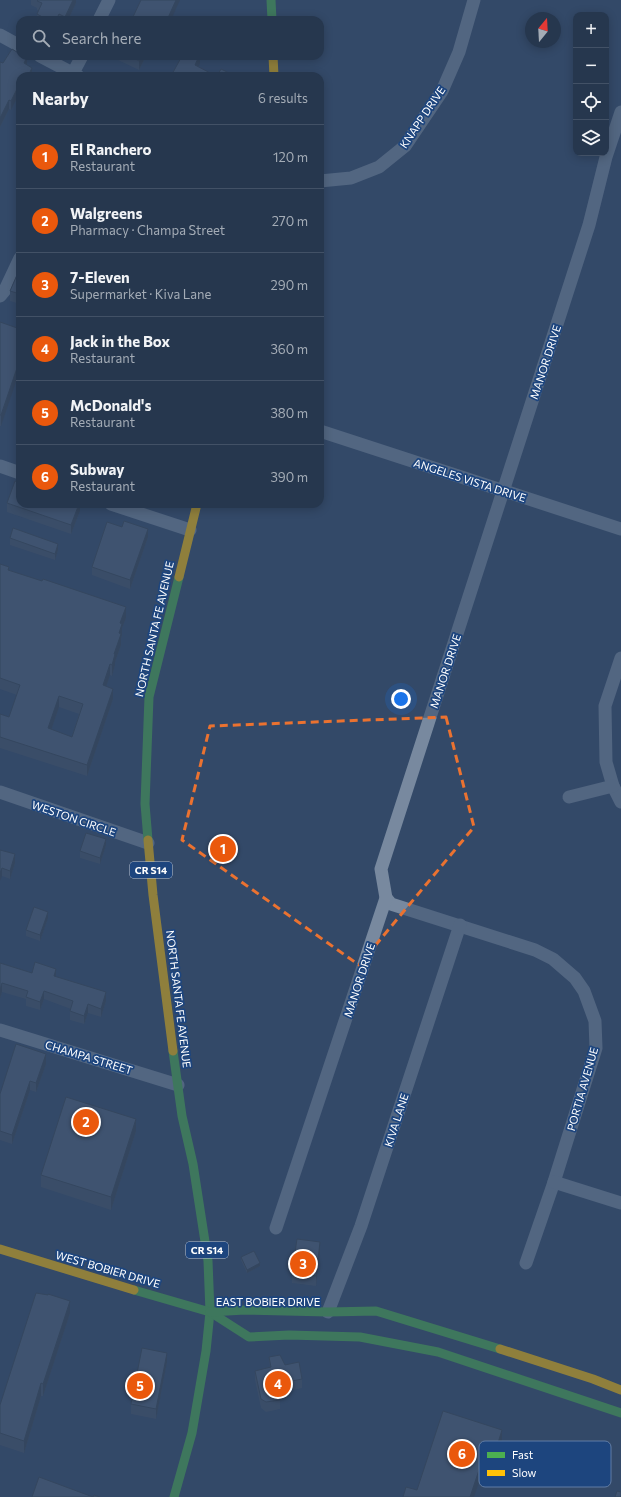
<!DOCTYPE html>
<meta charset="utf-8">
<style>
body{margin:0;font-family:Commissioner,sans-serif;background:#2e3f55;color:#f1f3f6}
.controls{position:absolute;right:12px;top:12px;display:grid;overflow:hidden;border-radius:8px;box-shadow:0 2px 10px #0003}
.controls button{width:36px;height:36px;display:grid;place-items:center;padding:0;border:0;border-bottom:1px solid #425166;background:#26374e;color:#f1f3f6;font:20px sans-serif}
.compass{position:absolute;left:525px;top:12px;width:36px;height:36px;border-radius:50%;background:#26374e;box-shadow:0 2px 10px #0003;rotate:18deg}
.you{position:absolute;left:401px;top:699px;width:14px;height:14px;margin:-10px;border:3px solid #fff;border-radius:50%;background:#1a73e8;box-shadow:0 0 0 6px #1a73e833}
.badge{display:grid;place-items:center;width:26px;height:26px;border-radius:50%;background:#ea580c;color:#fff;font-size:13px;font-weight:700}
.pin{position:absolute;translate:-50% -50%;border:2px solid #fff;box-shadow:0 1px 4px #0006}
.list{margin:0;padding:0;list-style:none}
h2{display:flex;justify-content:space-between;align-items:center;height:52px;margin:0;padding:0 16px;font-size:17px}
h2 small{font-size:13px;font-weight:400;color:#a4acb6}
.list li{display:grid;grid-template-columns:26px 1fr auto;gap:12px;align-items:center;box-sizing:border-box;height:64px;padding:0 16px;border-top:1px solid #425166}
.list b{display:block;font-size:15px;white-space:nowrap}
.list p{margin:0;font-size:13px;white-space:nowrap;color:#a4acb6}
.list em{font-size:13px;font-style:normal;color:#a4acb6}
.icon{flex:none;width:22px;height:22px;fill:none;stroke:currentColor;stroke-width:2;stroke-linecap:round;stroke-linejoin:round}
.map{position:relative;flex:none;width:621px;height:1497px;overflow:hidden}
.search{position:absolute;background:#26374e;box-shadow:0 2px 10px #0003;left:16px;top:16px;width:308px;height:44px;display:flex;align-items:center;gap:10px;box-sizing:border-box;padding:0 14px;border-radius:12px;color:#a4acb6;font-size:15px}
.panel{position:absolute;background:#26374e;box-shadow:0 2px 10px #0003;left:16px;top:72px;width:308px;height:436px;border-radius:12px}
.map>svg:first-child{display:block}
</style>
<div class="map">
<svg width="621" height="1497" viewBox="0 0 621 1497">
<rect width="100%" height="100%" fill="#334968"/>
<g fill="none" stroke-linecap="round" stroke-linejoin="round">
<g stroke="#78899f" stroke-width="13">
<path d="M99,20l10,-20"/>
<path d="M0,35l20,11"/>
<path d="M40,56l38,20"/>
<path d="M73,73l9,-17"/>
<path d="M320,181l31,-3 28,-11 26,-21 37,-55 17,-39 15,-52"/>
<path d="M0,296l5,-6 15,-32"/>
<path d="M320,431l301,98"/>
<path d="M0,466l20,7"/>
<path d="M111,504l79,26"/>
<path d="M621,658l-16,48 1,56 7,24 8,16"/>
<path d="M0,792l148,51"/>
<path d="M569,797l44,-11"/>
<path d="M386,898l5,6 144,46 18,9 22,19 9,13 11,30 1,27 -42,134 -28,81"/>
<path d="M0,1030l178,55"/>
<path d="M554,1182l67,21"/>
<path d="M276,1228l110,-330 -5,-29 208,-644 17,-68 15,-45"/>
<path d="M328,1312l33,-86 99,-301"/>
</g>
<g stroke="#4caf50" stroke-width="9">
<path d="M271,0l1,20"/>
<path d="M148,840l-3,-36 4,-107 30,-120"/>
<path d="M173,1051l9,65 11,48 15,97 2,51 -4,39 -14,82 -18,64"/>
<path d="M134,1290l76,22"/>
<path d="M210,1312l39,25 40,-2 71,2 78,15 183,61"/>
<path d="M210,1312l35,-2 83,2 48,-1 124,38"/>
</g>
<g stroke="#ffc107" stroke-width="9">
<path d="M273,56l1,20"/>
<path d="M179,577l18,-73"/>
<path d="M148,840l5,55 20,156"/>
<path d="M0,1249l134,41"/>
<path d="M500,1349l93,30 28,11"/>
</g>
</g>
<g fill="#435369" fill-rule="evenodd">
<path d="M31,0h45v3l-8,17h-31v-6l2,-3 -2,-1v-2l-6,-3z"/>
<path d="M116,56h30l-7,14 -23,-11z"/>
<path d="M0,62l3,1 24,2 5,11h-12l-9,34 -2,-1 -9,18z"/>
<path d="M20,268v36l-10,-3v-10z"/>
<path d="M0,322l20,7 -19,97h-1z"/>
<path d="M7,503l73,1v7l-9,23 -64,-22z"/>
<path d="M148,537l-18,52 -38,-14v-8z"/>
<path d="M10,538l48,12 -3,10 -45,-15z"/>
<path d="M0,564l9,6 117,48 -4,10v7l-1,3v7l-6,17v3l-3,11 -2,-1 -4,11 7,13 -26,77 -87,-28v-34l9,3 8,-22 -17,-6zM59,707l20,7 -7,23 -21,-7z"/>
<path d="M106,845l-6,19 -20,-6v-7z"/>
<path d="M0,850l15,13 -5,16 -8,-3z"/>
<path d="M48,918l-8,23 -14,-5v-6z"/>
<path d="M0,963l32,10 24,4 50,24 -5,16 -13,-4 -4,11 -14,-4v-9l1,-2 -27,-10 -4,11 -14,-4v-7l-24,-7 -2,6z"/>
<path d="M46,1064l-10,28 -6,-2 -18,54 -12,-4v-46z"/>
<path d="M136,1131l-25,79 -70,-23v-12z"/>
<path d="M320,1251l-4,35 -24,-3v-10z"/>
<path d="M241,1257l19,9 -13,7 -6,-13z"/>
<path d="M70,1313l-27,83h-2l-17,57 -24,-8v-40z"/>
<path d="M269,1357l16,8 17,14v9l-23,5 1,7v9l-14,3 -5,-4 -6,-28v-9l15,-3z"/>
<path d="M167,1362l-11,57 -25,-5v-10z"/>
<path d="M502,1430v13l-5,16 -9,-3 -71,34z"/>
</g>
<g fill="#374455">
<path d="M73,0h3v3l-8,17h-3v-3z"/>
<path d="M176,0h4l-9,20h-4z"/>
<path d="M59,14v6h-3z"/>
<path d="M141,56h5l-7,14v-9z"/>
<path d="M199,56h1v8l-5,10v-9z"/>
<path d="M27,57v10l-3,-4z"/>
<path d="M32,68v8h-4z"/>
<path d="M20,83v9l-9,18v-9z"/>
<path d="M9,100v9l-9,18v-9z"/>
<path d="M20,359v11l-19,56v-11z"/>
<path d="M79,504h1v7l-9,23v-9z"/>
<path d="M148,529v8l-18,52v-9z"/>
<path d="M58,544v6l-3,10v-6z"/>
<path d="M126,607v11l-4,10v7l-1,3v7l-6,17v3l-3,11v-11l7,-32 1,-10z"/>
<path d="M110,664v11l-7,21v-11z"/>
<path d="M113,689v10l-26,77v-11z"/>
<path d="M59,696v11l-11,32v-11z"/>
<path d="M106,839v6l-6,19v-6z"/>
<path d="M15,854v9l-5,16v-8z"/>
<path d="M2,868v8l-2,5v-8z"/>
<path d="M48,912v6l-8,23v-6z"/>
<path d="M56,969v9l-2,-2z"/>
<path d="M2,983v9l-2,6v-8z"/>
<path d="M44,991v8l-4,11v-8z"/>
<path d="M106,992v9l-5,16v-8z"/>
<path d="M88,1004v9l-4,11v-8z"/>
<path d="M46,1054v10l-10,28v-9z"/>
<path d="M30,1081v9l-18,54v-9z"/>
<path d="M136,1119v12l-25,79v-13z"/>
<path d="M320,1242v9l-4,35v-10z"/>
<path d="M260,1263v3l-13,7v-3z"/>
<path d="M70,1301v12l-27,83v-12z"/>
<path d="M167,1353v9l-11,57v-10z"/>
<path d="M41,1383v13l-17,57v-12z"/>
<path d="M502,1430v13l-5,16v-13z"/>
<path d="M488,1443v13l-14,41h-4z"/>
</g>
<g fill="#4e617a" stroke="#374455" fill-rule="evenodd">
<path d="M38,0h35l-8,17 -6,-3 -3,6h-8l-11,-6 5,-11 -5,-2z"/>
<path d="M141,0h35l-9,20h-41l1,-3 5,2z"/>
<path d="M12,49l8,5v2h5l2,1 -3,6 8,5 -4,8h-8v7l-9,18 -2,-1 -9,18v-56l3,1z"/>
<path d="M130,56h11l-2,5z"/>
<path d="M182,56h17l-4,9 21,11h-45z"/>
<path d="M221,69l14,7h-18z"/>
<path d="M20,268v26l-10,-3z"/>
<path d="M0,322l20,7v30l-19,56h-1z"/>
<path d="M15,481l4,2 1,-2v23h59l-8,21 -64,-22z"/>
<path d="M124,521l24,8 -18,51 -38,-13 15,-45 15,5z"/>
<path d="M13,528l45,16 -3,10 -45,-16z"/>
<path d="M0,564l9,3 -1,3 34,11 1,-2 83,28 -6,16 2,1 -3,9 2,1 -7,20h1l-3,11 -2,-1 -7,21 10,4 -26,76 -87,-28v-23l9,3 11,-32 -20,-7zM59,696l24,8 -11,33 -24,-9z"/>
<path d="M86,833l20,6 -6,19 -20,-7z"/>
<path d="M0,850l15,4 -5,17 -8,-3 -2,5z"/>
<path d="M34,907l14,5 -8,23 -14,-5z"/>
<path d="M35,962l21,7 -2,7 52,16 -5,17 -13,-5 -4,12 -14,-5 3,-10 -29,-10 -4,11 -14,-5 2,-6 -26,-8 -2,7v-27l32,10z"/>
<path d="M16,1044l30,10 -10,29 -6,-2 -18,54 -12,-4v-37z"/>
<path d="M66,1097l70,22 -25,78 -70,-22z"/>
<path d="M297,1239l23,3 -4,34 -24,-3z"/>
<path d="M254,1251l6,12 -13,7 -6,-13z"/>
<path d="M36,1293l12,2v-1l22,7 -27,83 -2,-1 -17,58 -24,-8v-28z"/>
<path d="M142,1348l25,5 -11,56 -25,-5z"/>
<path d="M280,1355l5,10 14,-3 3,17 -25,5 3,16 -14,2 -5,-3 -6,-28 16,-4 -2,-10z"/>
<path d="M443,1411l59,19 -5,16 -9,-3 -18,54h-67l3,-10 11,3z"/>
<path d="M39,1477l54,20 1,-2 6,2h-68z"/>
<path d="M617,1491l4,1v5h-6z"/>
</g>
<path d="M0 0H621V1497H0ZM446,717l28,110 -115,138 -177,-125 28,-114z" fill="#334968" fill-opacity=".55" fill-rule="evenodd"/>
<path fill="none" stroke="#eb7230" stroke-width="3" stroke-dasharray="8 5" stroke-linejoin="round" d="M446,717l28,110 -115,138 -177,-125 28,-114z"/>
<g text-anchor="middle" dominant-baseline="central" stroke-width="3.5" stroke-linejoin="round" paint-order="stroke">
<g fill="#1d457e" stroke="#bbc7d8" stroke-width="1">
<rect x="130" y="862" width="42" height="16" rx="3"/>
<rect x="186" y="1242" width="42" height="16" rx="3"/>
</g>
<g font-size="10" font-weight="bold" fill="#fff">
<text x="151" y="870">CR S14</text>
<text x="207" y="1250">CR S14</text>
</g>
<g font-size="11" fill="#fff" stroke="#1d457e">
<text transform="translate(422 117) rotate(-56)">KNAPP DRIVE</text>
<text transform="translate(545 362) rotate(-72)">MANOR DRIVE</text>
<text transform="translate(470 480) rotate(18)">ANGELES VISTA DRIVE</text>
<text transform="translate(154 629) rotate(-77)">NORTH SANTA FE AVENUE</text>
<text transform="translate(445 671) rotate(-72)">MANOR DRIVE</text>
<text transform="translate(74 818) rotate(19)">WESTON CIRCLE</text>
<text transform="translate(359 980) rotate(-72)">MANOR DRIVE</text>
<text transform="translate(179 999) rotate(83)">NORTH SANTA FE AVENUE</text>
<text transform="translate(89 1057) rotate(17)">CHAMPA STREET</text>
<text transform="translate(582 1089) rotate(-74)">PORTIA AVENUE</text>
<text transform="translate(396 1120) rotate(-72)">KIVA LANE</text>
<text transform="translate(108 1269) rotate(16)">WEST BOBIER DRIVE</text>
<text x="268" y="1301">EAST BOBIER DRIVE</text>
</g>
</g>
<rect x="479" y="1441" width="132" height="46" rx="6" fill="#1d457e" stroke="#617da5" stroke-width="1"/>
<rect x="487" y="1452" width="18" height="6" fill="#4caf50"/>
<rect x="487" y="1470" width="18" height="6" fill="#ffc107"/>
<g font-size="11" fill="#fff">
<text x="512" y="1459">Fast</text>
<text x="512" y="1477">Slow</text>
</g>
</svg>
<div class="controls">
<button>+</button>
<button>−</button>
<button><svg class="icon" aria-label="locate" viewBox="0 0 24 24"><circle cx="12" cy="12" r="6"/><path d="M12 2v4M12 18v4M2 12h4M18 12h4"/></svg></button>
<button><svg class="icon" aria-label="layers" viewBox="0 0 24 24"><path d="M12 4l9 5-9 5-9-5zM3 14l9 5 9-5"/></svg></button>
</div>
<svg class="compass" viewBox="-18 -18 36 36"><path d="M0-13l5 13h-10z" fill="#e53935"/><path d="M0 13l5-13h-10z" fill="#a4acb6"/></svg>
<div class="you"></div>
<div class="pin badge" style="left:223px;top:849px">1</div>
<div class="pin badge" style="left:86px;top:1122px">2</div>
<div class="pin badge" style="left:303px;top:1264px">3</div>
<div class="pin badge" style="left:278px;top:1384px">4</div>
<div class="pin badge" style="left:140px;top:1386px">5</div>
<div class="pin badge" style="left:462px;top:1454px">6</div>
<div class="search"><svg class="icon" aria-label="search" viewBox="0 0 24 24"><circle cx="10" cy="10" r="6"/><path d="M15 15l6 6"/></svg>Search here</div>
<section class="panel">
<h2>Nearby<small>6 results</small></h2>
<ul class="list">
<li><span class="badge">1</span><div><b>El Ranchero</b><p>Restaurant</p></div><em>120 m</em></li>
<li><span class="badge">2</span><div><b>Walgreens</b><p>Pharmacy · Champa Street</p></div><em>270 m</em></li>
<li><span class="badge">3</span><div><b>7-Eleven</b><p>Supermarket · Kiva Lane</p></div><em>290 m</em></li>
<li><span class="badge">4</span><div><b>Jack in the Box</b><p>Restaurant</p></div><em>360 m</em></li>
<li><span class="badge">5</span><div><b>McDonald's</b><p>Restaurant</p></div><em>380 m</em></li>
<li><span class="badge">6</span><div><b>Subway</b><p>Restaurant</p></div><em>390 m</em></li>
</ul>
</section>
</div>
